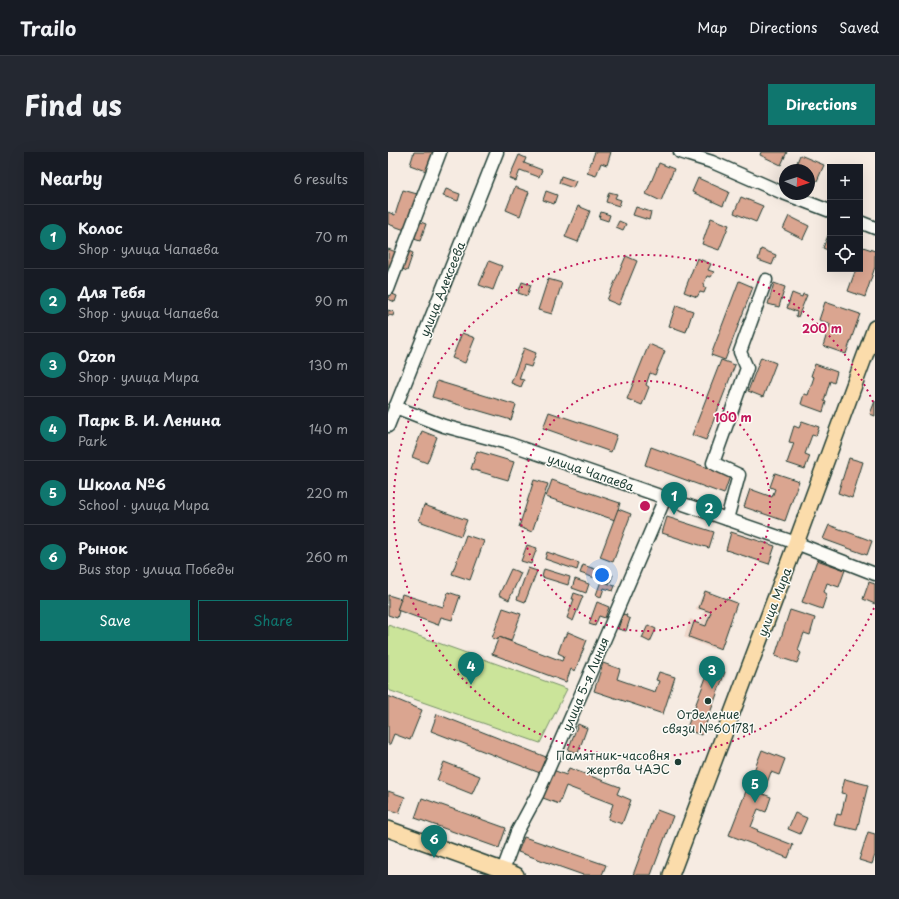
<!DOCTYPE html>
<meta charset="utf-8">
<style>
body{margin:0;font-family:"Playpen Sans",sans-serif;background:#242831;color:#f1f3f6}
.controls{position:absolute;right:12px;top:12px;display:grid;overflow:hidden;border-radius:0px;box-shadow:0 4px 16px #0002}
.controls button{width:36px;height:36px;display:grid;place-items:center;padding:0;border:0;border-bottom:1px solid #363941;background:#171b24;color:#f1f3f6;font:20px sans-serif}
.compass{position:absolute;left:391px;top:12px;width:36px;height:36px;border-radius:50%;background:#171b24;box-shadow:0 4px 16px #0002;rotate:93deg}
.you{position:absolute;left:214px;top:423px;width:14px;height:14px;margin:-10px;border:3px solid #fff;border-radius:50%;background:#1a73e8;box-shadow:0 0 0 6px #1a73e833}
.badge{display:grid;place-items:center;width:26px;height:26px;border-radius:50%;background:#0f766e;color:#fff;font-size:13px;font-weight:700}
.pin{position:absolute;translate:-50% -33px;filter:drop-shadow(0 1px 2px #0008)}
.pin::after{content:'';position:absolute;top:21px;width:14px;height:12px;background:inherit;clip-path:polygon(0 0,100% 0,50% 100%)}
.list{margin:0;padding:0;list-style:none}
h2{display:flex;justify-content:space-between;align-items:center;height:52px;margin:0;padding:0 16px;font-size:17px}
h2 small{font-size:13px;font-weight:400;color:#9ea1a6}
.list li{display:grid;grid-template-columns:26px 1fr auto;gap:12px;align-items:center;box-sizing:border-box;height:64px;padding:0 16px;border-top:1px solid #363941}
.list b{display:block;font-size:15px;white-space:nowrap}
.list p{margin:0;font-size:13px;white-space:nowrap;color:#9ea1a6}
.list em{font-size:13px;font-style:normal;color:#9ea1a6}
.actions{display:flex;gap:8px;padding:12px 16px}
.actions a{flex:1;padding:9px 0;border:1px solid #0f766e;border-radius:0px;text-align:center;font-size:14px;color:#0f766e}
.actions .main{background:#0f766e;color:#fff}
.icon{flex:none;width:22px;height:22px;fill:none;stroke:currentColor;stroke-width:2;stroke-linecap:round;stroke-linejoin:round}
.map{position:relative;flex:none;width:487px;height:723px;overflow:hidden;border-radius:0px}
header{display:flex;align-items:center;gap:24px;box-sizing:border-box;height:56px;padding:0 20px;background:#171b24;border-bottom:1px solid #363941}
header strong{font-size:19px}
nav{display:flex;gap:22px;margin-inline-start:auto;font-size:14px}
.intro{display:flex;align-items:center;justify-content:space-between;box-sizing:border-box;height:96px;padding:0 24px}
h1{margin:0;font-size:28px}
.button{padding:10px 18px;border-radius:0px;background:#0f766e;color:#fff;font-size:14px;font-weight:700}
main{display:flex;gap:24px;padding:0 24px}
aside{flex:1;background:#171b24;border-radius:0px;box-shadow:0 4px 16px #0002}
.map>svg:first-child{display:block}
</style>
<header>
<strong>Trailo</strong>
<nav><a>Map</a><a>Directions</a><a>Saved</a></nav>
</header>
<div class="intro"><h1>Find us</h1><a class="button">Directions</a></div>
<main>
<aside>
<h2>Nearby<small>6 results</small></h2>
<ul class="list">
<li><span class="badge">1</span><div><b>Колос</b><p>Shop · улица Чапаева</p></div><em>70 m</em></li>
<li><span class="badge">2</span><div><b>Для Тебя</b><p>Shop · улица Чапаева</p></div><em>90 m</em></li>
<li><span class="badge">3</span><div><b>Ozon</b><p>Shop · улица Мира</p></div><em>130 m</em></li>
<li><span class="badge">4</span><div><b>Парк В. И. Ленина</b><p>Park</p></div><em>140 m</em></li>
<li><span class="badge">5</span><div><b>Школа №6</b><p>School · улица Мира</p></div><em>220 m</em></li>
<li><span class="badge">6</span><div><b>Рынок</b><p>Bus stop · улица Победы</p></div><em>260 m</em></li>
</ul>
<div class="actions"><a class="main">Save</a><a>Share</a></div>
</aside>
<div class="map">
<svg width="487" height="723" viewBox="0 0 487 723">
<rect width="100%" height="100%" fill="#f6ebe2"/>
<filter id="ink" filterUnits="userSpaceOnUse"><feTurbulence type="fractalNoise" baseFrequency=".025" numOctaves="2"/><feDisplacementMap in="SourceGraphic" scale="8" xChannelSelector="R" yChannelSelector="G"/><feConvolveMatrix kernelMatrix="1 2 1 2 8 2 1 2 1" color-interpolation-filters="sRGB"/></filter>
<g filter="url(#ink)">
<path fill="#eed6c9" d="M316,440l27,10 -18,47 -29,-12 6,-18 11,4 3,-13h-9z"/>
<path fill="#cbe49a" stroke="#759067" d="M0,473l179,64 -27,54 -152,-53z"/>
<g fill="#daa590" stroke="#1f3d34">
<path d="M26,0h21l-6,20 -19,-7z"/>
<path d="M207,0h16l-4,13 -6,-2 -5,13 -9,-3z"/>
<path d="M373,0h26l-6,13 -21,-10z"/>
<path d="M131,3l7,3 -2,5 18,7 -3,7 -19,-7 -4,11 -7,-3z"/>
<path d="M412,3l24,10 -7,16 -8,-3v-8h-15z"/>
<path d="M271,11l15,6 -13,32 -15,-7z"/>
<path d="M173,24l15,5 -3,7 -14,-5z"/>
<path d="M310,26l31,14 -6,14 -31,-14z"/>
<path d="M127,35l14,5 -9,24 -14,-6z"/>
<path d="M58,37l14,5 -2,7 -15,-5z"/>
<path d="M15,38l14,4 -12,36 -17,-6v-12l7,3z"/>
<path d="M158,39l11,4 -3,9 -11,-4z"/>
<path d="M221,40l8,2 -2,4 6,2 -2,6 -13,-4z"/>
<path d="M353,45l22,9 -7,16 -22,-9z"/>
<path d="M190,54l12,5 -12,31 -13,-5z"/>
<path d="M248,55l15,5 -2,8 -16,-5z"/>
<path d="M213,60l9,3 -2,6 -9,-3z"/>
<path d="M401,64l20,10 -6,13 -20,-10z"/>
<path d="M323,66l18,7 -10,25 -17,-6z"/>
<path d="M30,69l8,3 -6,17 -9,-3z"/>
<path d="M231,69l7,3 -3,6 -7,-3z"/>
<path d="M441,81l1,1v17l-7,-3z"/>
<path d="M475,95l12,4v16l-10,30 -17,-6 8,-22h4v-13z"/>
<path d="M0,97l8,3 -8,26z"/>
<path d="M373,97l15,6 -4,10 -14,-5z"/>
<path d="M18,98l7,3 -6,18 -7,-3z"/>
<path d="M238,104l11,5 -18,44 -12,-5z"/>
<path d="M309,106l14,6 -3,6 6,2 -3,5 -4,-1 -4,10 3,2 -2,5 -4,-1 -3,5 -13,-5z"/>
<path d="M101,109l13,5 -9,24 -14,-5z"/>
<path d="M160,127l14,4 -10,31 -14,-4z"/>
<path d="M351,129l14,6 -28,73 -14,-5z"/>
<path d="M134,130l9,3 -4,11 -9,-3z"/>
<path d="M386,131l11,4 -6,20 -11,-3z"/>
<path d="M2,141l7,3 -2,6 -7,-3z"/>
<path d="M404,141l10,4 1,-3 4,1 -9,22 -2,-1 1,-4 -10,-4z"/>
<path d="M437,150l35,12 -14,40 -23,-8 7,-22 -11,-4z"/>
<path d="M288,153l17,6 -7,21 -17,-6z"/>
<path d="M0,158l6,2 -1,4 -4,-1 -1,2z"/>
<path d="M74,181l13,5 -10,25 -13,-5z"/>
<path d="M261,192l16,7 -10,24 -5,-2 -4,12 3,2 -7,18 -15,-6z"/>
<path d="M136,196l12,5 -5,14 -7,-2 -5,14 5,1 -3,7 -10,-4z"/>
<path d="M373,205l15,6 -13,34 -15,-6z"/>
<path d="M333,208l14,5 -29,75 -14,-5z"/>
<path d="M427,212l22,8 -3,11 -4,-2 -6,20 2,1 -3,10 -22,-8 3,-10 4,1 6,-18 -3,-1z"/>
<path d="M49,229l79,24 -5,15 -79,-23z"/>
<path d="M487,249v15l-5,-2z"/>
<path d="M161,260l68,23 -6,17 -68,-24z"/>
<path d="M414,269l17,6 -3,9 -4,-1 -7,19 5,2 -5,13 -18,-6 7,-20 -5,-1 5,-16 5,2z"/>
<path d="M34,279l15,6 -10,26 -15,-6z"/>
<path d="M263,295l79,29 -6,18 -79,-29z"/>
<path d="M89,299l37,11 -6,18 -37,-11z"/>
<path d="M461,306l14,4 -11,36 -14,-5z"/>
<path d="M387,321l24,8 -14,40 -41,-14 6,-18 22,8 3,-8 -5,-2z"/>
<path d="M146,328l14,4 -16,48 -13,-5z"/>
<path d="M164,328l68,23 -5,17 -69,-23z"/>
<path d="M36,353l43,15 -6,16 -42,-15z"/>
<path d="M230,357l13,5 -18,48 -13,-5z"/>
<path d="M279,365l47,15 -5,16 -47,-15z"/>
<path d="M441,373l43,16 -5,14 -44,-16z"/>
<path d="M343,380l44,14 -6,18 -43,-14z"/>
<path d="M78,383l18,6 -14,39 -18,-6z"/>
<path d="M139,393l10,3 -6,16 -10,-3z"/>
<path d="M159,400l32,11 -2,7 -32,-11z"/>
<path d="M429,408l28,10 -6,17 -12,-4 -3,9 3,2 -5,15 -20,-7z"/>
<path d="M195,413l30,10 -3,8 -30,-10z"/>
<path d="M140,416l9,3 -12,31 -8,-3z"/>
<path d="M123,417l10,4 -12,27 -10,-5z"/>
<path d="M156,417l26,8 -2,8 -26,-8z"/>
<path d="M187,427l14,5 -3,9 -14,-5z"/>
<path d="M213,429l14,5 -2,5 -9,-3 -3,9 -5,-2z"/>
<path d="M481,430l6,2v20l-12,-5z"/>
<path d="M317,439l32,12 -16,46 -32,-12 5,-15 12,4 5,-14 -12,-4z"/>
<path d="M60,440l12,4 -8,24 -11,-3 -3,8 -41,-15 5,-16 41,13z"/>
<path d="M186,441l9,3 -10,25 -6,-3 7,-19h-2z"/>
<path d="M0,443l13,4 -4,11 2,1 -2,7 -9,-3z"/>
<path d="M209,450l12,5 -4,11 -6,-2 -4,10 -6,-2z"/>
<path d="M115,456l18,6 -10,27 -12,-4 -2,3 -5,-2z"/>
<path d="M402,458l25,8 -5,17 -6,-2 -6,17 3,3 -4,10 -22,-7z"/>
<path d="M235,462l4,1 -1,2 4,2 -4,12 -8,-2z"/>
<path d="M260,473l8,4 -6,13 -8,-4z"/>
<path d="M180,480l19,8 -12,31 -4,-2 -5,13 -74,-28 7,-17 63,24 2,-5 -6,-3 6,-17 2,1z"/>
<path d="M215,511l17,6 -3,10 38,13 4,-11 -3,-1 3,-8 16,5 -12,37 -69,-23z"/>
<path d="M322,515l15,5 -23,63 -16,-5z"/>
<path d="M0,544l34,14 -12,30 -16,-6 -4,10h-2z"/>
<path d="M49,562l109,43 -6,16 -109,-42z"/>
<path d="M190,572l9,4 -9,25 -10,-3z"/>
<path d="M374,598l23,9 -6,16 -8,-3 -8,22 8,3 -5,15 -8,-3 -7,18 7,3 -1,1 36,14 -5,13 -59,-23z"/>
<path d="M56,610l36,14 -8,18 -35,-14z"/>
<path d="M181,616l51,19 -3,7 14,6 -9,24 -14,-5 5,-15 -47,-18 -7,18 -16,-6 10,-28 13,5z"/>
<path d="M457,627l23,6 -11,45 -23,-5 3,-11 4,1 5,-21 -5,-1z"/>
<path d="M0,639l17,6 -6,16 -11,-4z"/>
<path d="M34,646l84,30 -7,20 -84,-30z"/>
<path d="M269,658l16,6 -22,59h-18z"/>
<path d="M407,661l12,5 -7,16 -12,-5z"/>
<path d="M480,680l7,2v21l-3,9 -13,-4z"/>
<path d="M136,685l82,28 -4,10h-19l-65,-23z"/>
</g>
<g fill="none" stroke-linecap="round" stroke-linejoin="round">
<defs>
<g id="minor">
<path d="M292,0l32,10 71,31 47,18"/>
<path d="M472,70l15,6"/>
<path d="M0,137l52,-137"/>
<path d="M7,255l49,19 63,17 289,100 79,31"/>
<path d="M0,274l109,-274"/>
<path d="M339,367l12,-44 -26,-12 34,-95 -7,-16 26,-72"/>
<path d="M115,718l14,-38 20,-37 48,-110 80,-187"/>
</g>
<g id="major">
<path d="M0,677l128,46"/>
<path d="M283,723l125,-332 79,-215"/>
</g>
</defs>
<use href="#minor" stroke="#1f3d34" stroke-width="15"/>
<use href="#major" stroke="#1f3d34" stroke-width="18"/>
<use href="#minor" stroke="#fdfcf7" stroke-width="12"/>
<use href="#major" stroke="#fbdcab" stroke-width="15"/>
</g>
</g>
<g fill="none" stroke="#c2185b" stroke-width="2" stroke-dasharray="2 4">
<circle cx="257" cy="354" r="125"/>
<path d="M486 456A251 251 0 1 1 486 252"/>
</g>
<g fill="#1f3d34" stroke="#fdfcf7" stroke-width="1.5">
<circle cx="320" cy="549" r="4"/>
<circle cx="290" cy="610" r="4"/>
</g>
<g text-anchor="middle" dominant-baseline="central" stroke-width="3" stroke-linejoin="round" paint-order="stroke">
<g font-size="12" fill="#1f3d34" stroke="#fdfcf7">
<text transform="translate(54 137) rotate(-68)">улица Алексеева</text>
<text transform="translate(203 320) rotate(19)">улица Чапаева</text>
<text transform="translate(386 450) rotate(-69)">улица Мира</text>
<text transform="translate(197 532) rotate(-67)">улица 5-я Линия</text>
</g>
<g font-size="12" fill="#1f3d34" stroke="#fdfcf7">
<text x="320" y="562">Отделение<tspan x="320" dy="14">связи №601781</tspan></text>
<text x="282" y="603" text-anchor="end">Памятник-часовня<tspan x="282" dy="14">жертва ЧАЭС</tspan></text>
</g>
</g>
<circle cx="257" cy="354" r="6" fill="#c2185b" stroke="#fdfcf7" stroke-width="2"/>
<g font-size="12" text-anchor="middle" font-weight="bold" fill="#c2185b" stroke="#fdfcf7" stroke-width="3" stroke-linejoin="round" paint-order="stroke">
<text x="434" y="181">200 m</text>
<text x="345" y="270">100 m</text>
</g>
</svg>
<div class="controls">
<button>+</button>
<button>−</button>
<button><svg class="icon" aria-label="locate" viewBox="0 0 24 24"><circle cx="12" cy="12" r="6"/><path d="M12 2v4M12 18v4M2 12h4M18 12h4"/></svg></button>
</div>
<svg class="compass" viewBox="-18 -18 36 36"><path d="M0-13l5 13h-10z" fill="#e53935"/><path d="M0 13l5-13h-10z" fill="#9ea1a6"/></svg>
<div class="you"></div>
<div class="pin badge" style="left:286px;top:363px">1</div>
<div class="pin badge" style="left:321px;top:375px">2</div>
<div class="pin badge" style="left:324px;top:537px">3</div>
<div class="pin badge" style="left:83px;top:533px">4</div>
<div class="pin badge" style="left:367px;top:651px">5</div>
<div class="pin badge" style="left:46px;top:706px">6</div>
</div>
</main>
